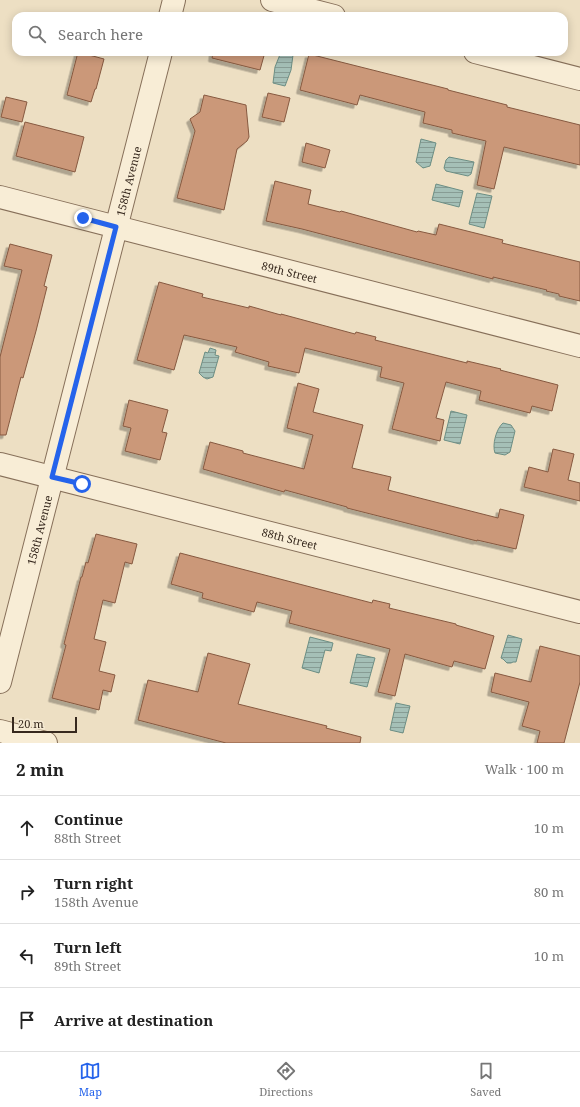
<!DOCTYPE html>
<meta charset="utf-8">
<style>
body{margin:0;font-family:"Noto Serif",serif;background:#f2f2f2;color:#222}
.scale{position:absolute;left:12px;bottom:10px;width:65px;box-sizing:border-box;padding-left:4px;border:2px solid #37291e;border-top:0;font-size:11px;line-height:14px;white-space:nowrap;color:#37291e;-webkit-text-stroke:3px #f5ead3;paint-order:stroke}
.stop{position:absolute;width:12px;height:12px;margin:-9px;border:3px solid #2563eb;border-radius:50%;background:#fff}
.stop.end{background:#2563eb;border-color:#fff;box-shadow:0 1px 4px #0008}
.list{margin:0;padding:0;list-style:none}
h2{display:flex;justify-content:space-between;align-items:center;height:52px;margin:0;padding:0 16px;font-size:17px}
h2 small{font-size:13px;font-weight:400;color:#767676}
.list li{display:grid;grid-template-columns:26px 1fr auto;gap:12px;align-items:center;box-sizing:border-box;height:64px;padding:0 16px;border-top:1px solid #e0e0e0}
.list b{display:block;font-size:15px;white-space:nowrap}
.list p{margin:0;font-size:13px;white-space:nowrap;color:#767676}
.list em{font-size:13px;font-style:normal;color:#767676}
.icon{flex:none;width:22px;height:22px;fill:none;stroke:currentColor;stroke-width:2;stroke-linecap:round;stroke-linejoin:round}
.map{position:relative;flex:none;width:580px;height:743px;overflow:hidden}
.search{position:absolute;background:#fff;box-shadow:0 2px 10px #0003;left:12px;right:12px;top:12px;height:44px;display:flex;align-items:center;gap:10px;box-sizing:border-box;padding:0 14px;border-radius:12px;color:#767676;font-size:15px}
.sheet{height:308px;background:#fff}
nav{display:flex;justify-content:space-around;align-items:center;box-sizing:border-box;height:56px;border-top:1px solid #e0e0e0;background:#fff;font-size:11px;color:#767676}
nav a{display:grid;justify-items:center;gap:2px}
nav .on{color:#2563eb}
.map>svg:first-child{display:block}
</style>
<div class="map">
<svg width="580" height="743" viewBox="0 0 580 743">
<defs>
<pattern id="water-rules" width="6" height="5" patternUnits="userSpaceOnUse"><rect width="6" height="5" fill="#a5c0b7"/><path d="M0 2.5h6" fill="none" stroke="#879c94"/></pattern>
<filter id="shadow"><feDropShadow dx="-3.5" dy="3.5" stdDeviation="0" flood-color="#0004"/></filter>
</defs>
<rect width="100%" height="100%" fill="#eddfc3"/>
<g fill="url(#water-rules)" stroke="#6c8e84">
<path d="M281,52l12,3 -2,15 -6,16 -12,-3 2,-16z"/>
<path d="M421,139l15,4 -6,23 -7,2 -7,-6z"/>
<path d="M449,157l25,5 -3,12 -3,2 -22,-5 -2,-3 2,-8z"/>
<path d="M436,184l27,7 -4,16 -27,-7z"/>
<path d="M477,193l15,3 -8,32 -15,-4z"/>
<path d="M210,348l6,2 -1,5 4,1 -6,21 -6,2 -4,-2 -4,-4 6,-21 3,1z"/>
<path d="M451,411l16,4 -7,29 -16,-4z"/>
<path d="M503,423l8,2 4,6 -5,21 -5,3 -10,-2c-3,-8 1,-24 8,-30z"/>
<path d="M508,635l14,4 -6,23h-3l-2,1h-4l-4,-4 -2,-1z"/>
<path d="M310,637l23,6 -2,8 -6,-1 -6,23 -17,-5z"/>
<path d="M357,654l18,4 -8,29 -17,-4z"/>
<path d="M396,703l14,3 -7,27 -13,-3z"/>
</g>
<g fill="#cb9879" stroke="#865940" filter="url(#shadow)">
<path d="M78,52l26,7 -8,30h-1l-4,13 -24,-7z"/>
<path d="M213,52h52l-5,18 -48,-12z"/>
<path d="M309,54l139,35v1l59,15v2l73,18v40l-76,-18 -10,42 -17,-4 9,-44 -34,-8v-3l-29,-7 2,-11 -65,-17 -3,10 -57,-15z"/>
<path d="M268,93l22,5 -6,24 -22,-5z"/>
<path d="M204,95l42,10 3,32 -2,4 -10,8 -13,61 -47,-12 18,-67 -5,-12 10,-7z"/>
<path d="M6,97l21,5 -5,20 -21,-5z"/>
<path d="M25,122l59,15 -9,35 -59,-16z"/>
<path d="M306,143l24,7 -5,18 -23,-6z"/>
<path d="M275,181l36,9 -3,14 32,8 1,-1 76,21 1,-1 18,4 3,-11 64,16 -1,3 78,19v39l-21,-5v-2l-13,-3 1,-1 -54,-13v2l-191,-50 -36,-8z"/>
<path d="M10,244l42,11 -8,31 3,1 -11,44 -13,47 -2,-1 -15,58h-6v-78l22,-87 -18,-4z"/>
<path d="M159,282l44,12 -1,3 47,11v-2l32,9v-1l74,20 1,-2 20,5 -1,3 92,23v-2l34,8 -1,1 58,15 -6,26 -20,-5 -2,7 -51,-13 2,-9 -35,-9 -10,36 8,2 -4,21 -48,-12 12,-46 -24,-6 2,-10 -77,-19 -6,25 -31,-7 1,-4 -34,-10 2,-5 -53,-12 -10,35 -37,-10z"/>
<path d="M298,383l21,6 -6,23 50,13 -11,43 39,9 -3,13 110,28 2,-9 24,6 -8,34 -39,-9v1l-130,-33v-1l-62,-17 -1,2 -81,-23 7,-27 33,9v2l61,16 9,-34 -26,-7z"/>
<path d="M129,400l39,10 -6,22 5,1 -7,27 -35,-9 6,-23 -8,-2z"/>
<path d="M553,449l21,5 -6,26 12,3v18l-56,-14 5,-20 19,5z"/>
<path d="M96,534l41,10 -5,20 -7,-2 -10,41 -12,-3 -9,39 12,3 -7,29 16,4 -4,17 -8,-2 -4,20 -47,-12 14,-53 -2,-1 17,-67h1l4,-15 2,1z"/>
<path d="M180,553l192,50 1,-3 17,4 -1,4 67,16v1l38,11 -9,33 -31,-8 -2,6 -47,-13 -10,42 -17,-4 12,-43 -101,-26 3,-12 -35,-9 -3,10 -52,-14 1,-5 -32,-9z"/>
<path d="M540,646l40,10v26l-16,61h-27l3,-12 -18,-5 7,-24 -38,-10 4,-19 36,9z"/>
<path d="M208,653l42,11 -12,40 89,22 -1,2 35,9 -1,6h-134l-88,-23 10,-40 50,12z"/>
</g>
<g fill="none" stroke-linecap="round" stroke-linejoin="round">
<defs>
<g id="minor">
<path d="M272,0l62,16"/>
<path d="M170,16l4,-16"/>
<path d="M475,52l105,27"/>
<path id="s1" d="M0,197l580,149"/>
<path id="s2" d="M0,464l580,148"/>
<path id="s3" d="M0,682l161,-630"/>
<path d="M0,731l46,12"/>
</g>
</defs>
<use href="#minor" stroke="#87705a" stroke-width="24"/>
<use href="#minor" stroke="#f8edd6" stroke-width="22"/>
</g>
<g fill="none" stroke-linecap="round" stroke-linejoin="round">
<path stroke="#2563eb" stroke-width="5" d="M82,484l-30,-7 64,-250 -33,-9"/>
</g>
<g text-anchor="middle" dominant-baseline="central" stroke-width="3" stroke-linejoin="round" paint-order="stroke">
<g font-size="11" fill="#37291e" stroke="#f5ead3">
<text stroke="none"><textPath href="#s3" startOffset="517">158th Avenue</textPath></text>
<text stroke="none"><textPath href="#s1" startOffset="299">89th Street</textPath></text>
<text stroke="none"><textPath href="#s3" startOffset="157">158th Avenue</textPath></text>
<text stroke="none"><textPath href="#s2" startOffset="299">88th Street</textPath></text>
</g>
</g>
</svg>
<div class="scale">20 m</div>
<div class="stop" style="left:82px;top:484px"></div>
<div class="stop end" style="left:83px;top:218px"></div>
<div class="search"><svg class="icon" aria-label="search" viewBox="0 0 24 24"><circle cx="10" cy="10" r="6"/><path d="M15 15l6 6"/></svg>Search here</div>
</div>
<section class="sheet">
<h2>2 min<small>Walk · 100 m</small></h2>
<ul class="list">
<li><svg class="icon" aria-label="ahead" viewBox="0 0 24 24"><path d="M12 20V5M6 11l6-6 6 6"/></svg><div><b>Continue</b><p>88th Street</p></div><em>10 m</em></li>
<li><svg class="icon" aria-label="right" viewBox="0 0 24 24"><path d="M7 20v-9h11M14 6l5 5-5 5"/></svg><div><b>Turn right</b><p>158th Avenue</p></div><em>80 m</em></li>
<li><svg class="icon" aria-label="left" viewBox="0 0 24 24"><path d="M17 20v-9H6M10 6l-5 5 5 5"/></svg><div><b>Turn left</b><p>89th Street</p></div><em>10 m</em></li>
<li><svg class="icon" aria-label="arrive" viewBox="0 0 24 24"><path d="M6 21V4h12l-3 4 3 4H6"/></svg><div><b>Arrive at destination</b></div></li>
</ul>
</section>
<nav>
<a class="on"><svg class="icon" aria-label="map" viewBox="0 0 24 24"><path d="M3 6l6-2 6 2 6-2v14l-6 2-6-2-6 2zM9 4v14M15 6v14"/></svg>Map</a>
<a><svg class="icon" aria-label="directions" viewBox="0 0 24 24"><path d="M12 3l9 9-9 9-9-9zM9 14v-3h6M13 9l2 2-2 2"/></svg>Directions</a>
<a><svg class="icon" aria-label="saved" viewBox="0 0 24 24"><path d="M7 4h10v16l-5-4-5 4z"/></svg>Saved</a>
</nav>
